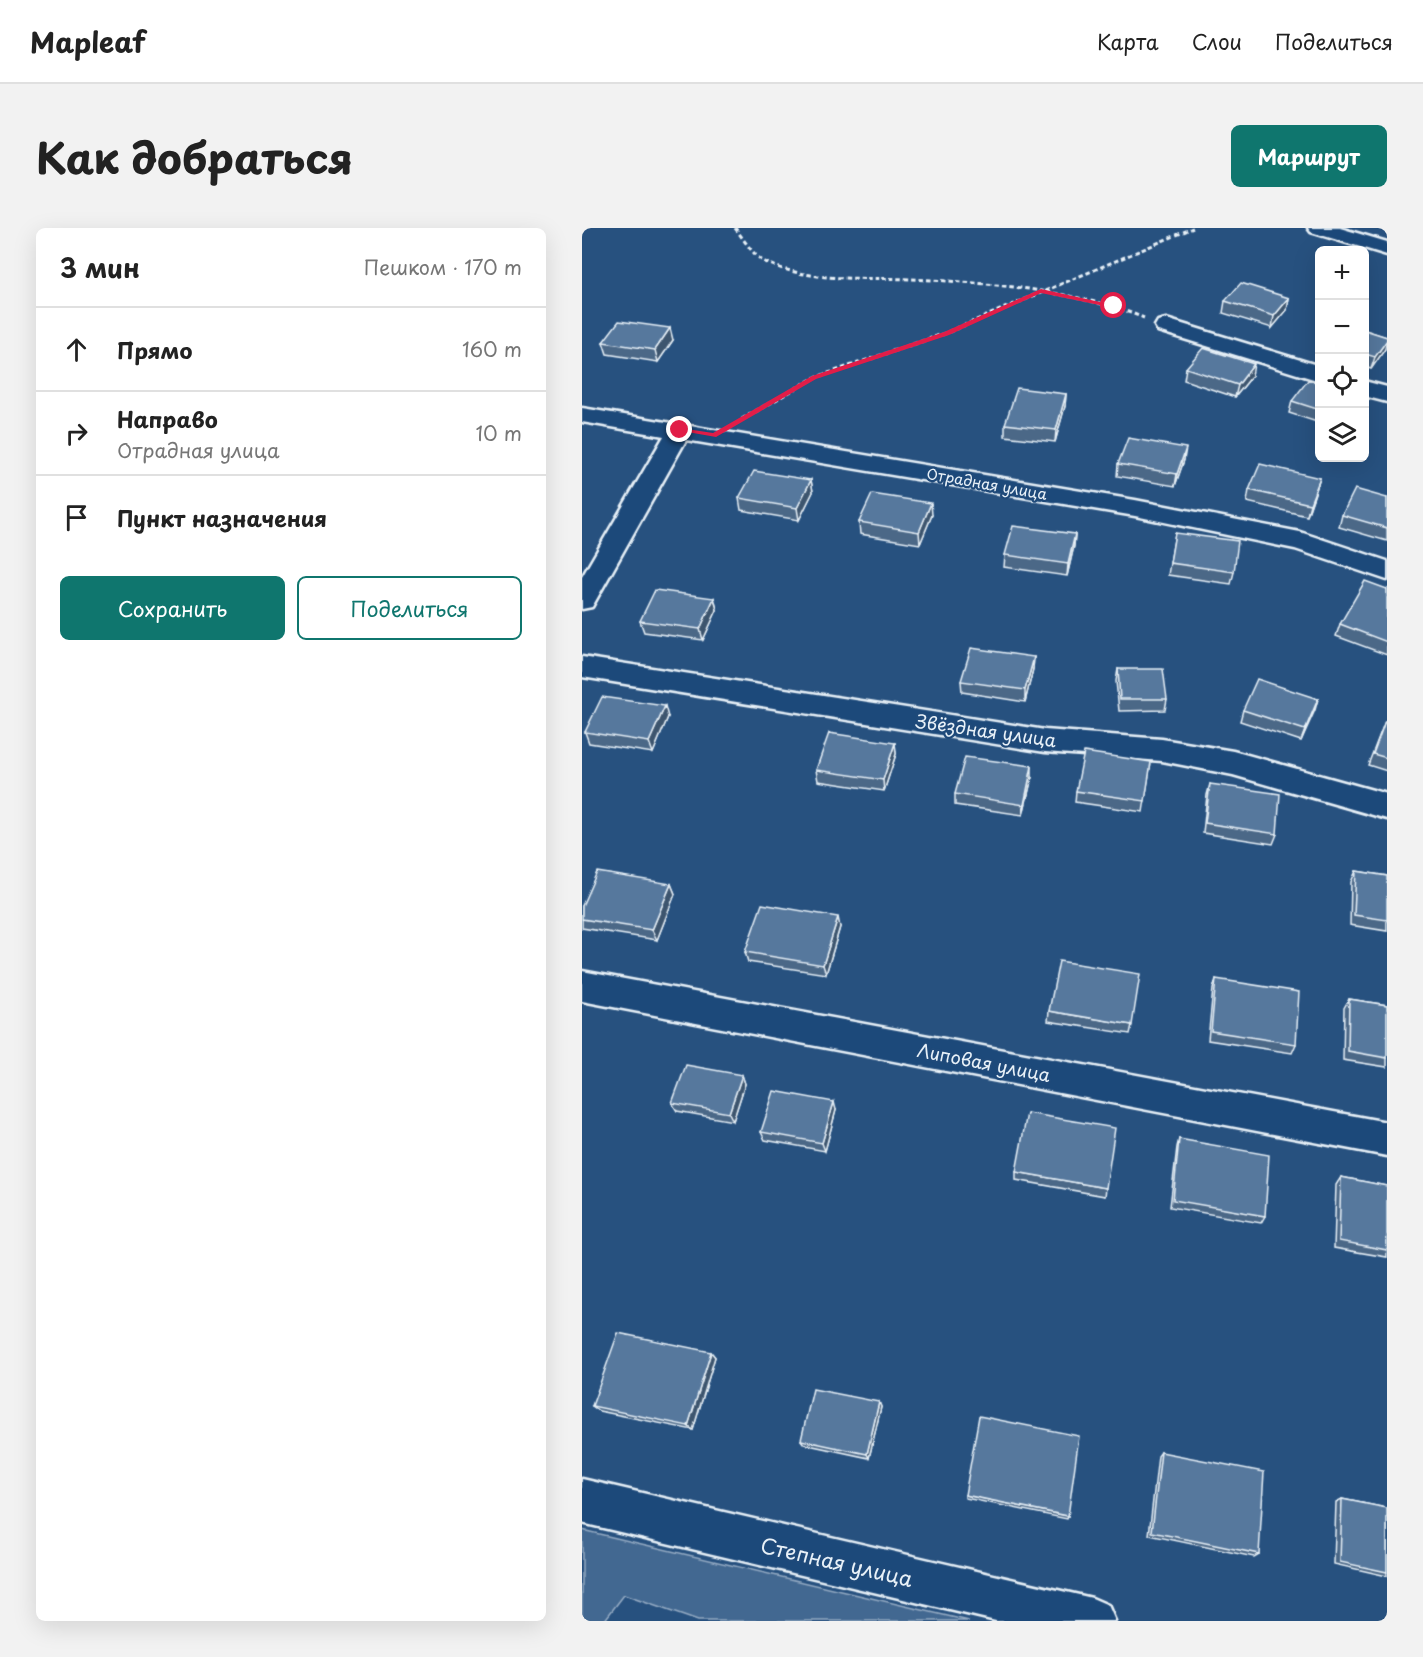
<!DOCTYPE html>
<html lang="ru">
<meta charset="utf-8">
<style>
body{margin:0;font-family:"Playpen Sans",sans-serif;background:#f2f2f2;color:#222}
.controls{position:absolute;right:18px;top:18px;display:grid;overflow:hidden;border-radius:9px;box-shadow:0 6px 24px #0002}
.controls button{width:54px;height:54px;display:grid;place-items:center;padding:0;border:0;border-bottom:2px solid #e0e0e0;background:#fff;color:#222;font:30px sans-serif}
.stop{position:absolute;width:18px;height:18px;margin:-14px;border:4px solid #e11d48;border-radius:50%;background:#fff}
.stop.end{background:#e11d48;border-color:#fff;box-shadow:0 2px 6px #0008}
.list{margin:0;padding:0;list-style:none}
h2{display:flex;justify-content:space-between;align-items:center;height:78px;margin:0;padding:0 24px;font-size:26px}
h2 small{font-size:20px;font-weight:400;color:#767676}
.list li{display:grid;grid-template-columns:39px 1fr auto;gap:18px;align-items:center;box-sizing:border-box;height:84px;padding:0 24px;border-top:2px solid #e0e0e0}
.list b{display:block;font-size:22px;white-space:nowrap}
.list p{margin:0;font-size:20px;white-space:nowrap;color:#767676}
.list em{font-size:20px;font-style:normal;color:#767676}
.actions{display:flex;gap:12px;padding:18px 24px}
.actions a{flex:1;padding:14px 0;border:2px solid #0f766e;border-radius:9px;text-align:center;font-size:21px;color:#0f766e}
.actions .main{background:#0f766e;color:#fff}
.icon{flex:none;width:33px;height:33px;fill:none;stroke:currentColor;stroke-width:2;stroke-linecap:round;stroke-linejoin:round}
.map{position:relative;flex:none;width:805px;height:1393px;overflow:hidden;border-radius:9px}
header{display:flex;align-items:center;gap:36px;box-sizing:border-box;height:84px;padding:0 30px;background:#fff;border-bottom:2px solid #e0e0e0}
header strong{font-size:28px}
nav{display:flex;gap:33px;margin-inline-start:auto;font-size:21px}
.intro{display:flex;align-items:center;justify-content:space-between;box-sizing:border-box;height:144px;padding:0 36px}
h1{margin:0;font-size:42px}
.button{padding:15px 27px;border-radius:9px;background:#0f766e;color:#fff;font-size:21px;font-weight:700}
main{display:flex;gap:36px;padding:0 36px}
aside{flex:1;background:#fff;border-radius:9px;box-shadow:0 6px 24px #0002}
.map>svg:first-child{display:block}
</style>
<header>
<strong>Mapleaf</strong>
<nav><a>Карта</a><a>Слои</a><a>Поделиться</a></nav>
</header>
<div class="intro"><h1>Как добраться</h1><a class="button">Маршрут</a></div>
<main>
<aside>
<h2>3 мин<small>Пешком · 170 m</small></h2>
<ul class="list">
<li><svg class="icon" aria-label="ahead" viewBox="0 0 24 24"><path d="M12 20V5M6 11l6-6 6 6"/></svg><div><b>Прямо</b></div><em>160 m</em></li>
<li><svg class="icon" aria-label="right" viewBox="0 0 24 24"><path d="M7 20v-9h11M14 6l5 5-5 5"/></svg><div><b>Направо</b><p>Отрадная улица</p></div><em>10 m</em></li>
<li><svg class="icon" aria-label="arrive" viewBox="0 0 24 24"><path d="M6 21V4h12l-3 4 3 4H6"/></svg><div><b>Пункт назначения</b></div></li>
</ul>
<div class="actions"><a class="main">Сохранить</a><a>Поделиться</a></div>
</aside>
<div class="map">
<svg width="805" height="1393" viewBox="0 0 805 1393">
<rect width="100%" height="100%" fill="#27517f"/>
<filter id="ink" filterUnits="userSpaceOnUse"><feTurbulence type="fractalNoise" baseFrequency=".0167" numOctaves="2"/><feDisplacementMap in="SourceGraphic" scale="12" xChannelSelector="R" yChannelSelector="G"/><feConvolveMatrix kernelMatrix="1 2 1 2 8 2 1 2 1" color-interpolation-filters="sRGB"/></filter>
<g filter="url(#ink)">
<path fill="#436891" stroke="#96acc4" stroke-width="1.5" d="M0,1302l387,91h-271l-74,-26 -20,26h-22z"/>
<g fill="none" stroke-linecap="round" stroke-linejoin="round">
<defs>
<g id="minor">
<path d="M726,0h32l47,14v13l-76,-23z"/>
<path d="M584,91l154,47v15l-162,-50 -3,-5 3,-5z"/>
<path d="M782,153l23,6v15l-23,-6z"/>
<path d="M0,180l553,92 165,32 87,29v19l-92,-31 -160,-33 -449,-76 -94,167 -10,2v-32l82,-141 -82,-14z"/>
<path d="M0,429l463,73 117,9 71,12 154,43v25l-154,-44 -71,-14 -117,-9 -463,-75z"/>
<path d="M0,743l805,151v34l-805,-155z"/>
<path d="M0,1251l510,119 16,7 7,16h-119l-414,-98z"/>
</g>
</defs>
<use href="#minor" stroke="#e8f1f8" stroke-width="5"/>
<g stroke="#e8f1f8" stroke-width="3" stroke-dasharray="4.5 3" stroke-linecap="butt">
<path d="M153,0c8,10 19,29 30,34 46,21 97,15 145,17 73,3 166,11 234,39"/>
<path d="M160,191l72,-41 132,-45 247,-105"/>
</g>
<use href="#minor" fill="#1f4a7a" fill-rule="evenodd"/>
</g>
<g fill="#4b6787" stroke="#e8f1f8" stroke-width="1.5">
<path d="M707,70l-2,12 -15,18 -49,-15 2,-12z"/>
<path d="M783,102l22,7v7l-2,5 -14,20 -6,-2z"/>
<path d="M91,112l-15,22 -51,-8 -4,-12z"/>
<path d="M604,140l66,8 -17,21 -51,-17z"/>
<path d="M738,155v40l-31,-10 3,-12z"/>
<path d="M484,166l-1,12 -10,36 -50,-6v-12z"/>
<path d="M602,232l-9,26 -58,-10 1,-12z"/>
<path d="M738,250l-13,38 -60,-14 2,-12z"/>
<path d="M229,252l2,12 -14,28 -58,-10 -2,-12z"/>
<path d="M805,270v43l-48,-14 3,-12z"/>
<path d="M350,287l-12,29 -60,-10 -1,-12z"/>
<path d="M593,305l59,39 -3,12 -63,-9z"/>
<path d="M493,306l-1,12 -7,30 -63,-9 1,-12z"/>
<path d="M805,361v66l-51,-19 4,-12z"/>
<path d="M132,370l3,12 -14,30 -59,-8 -4,-11z"/>
<path d="M452,429l-1,12 -8,33 -63,-10 -1,-11z"/>
<path d="M536,441l49,30 -2,11 -46,1 -3,-30z"/>
<path d="M736,471l-17,42 -61,-20 3,-11z"/>
<path d="M86,489l-15,36 -64,-10 -4,-11z"/>
<path d="M803,493l2,1v49l-19,-6z"/>
<path d="M313,515l1,11 -12,37 -66,-10 -2,-11z"/>
<path d="M569,534l-8,50 -68,-10 1,-11z"/>
<path d="M450,549l-9,38 -68,-10v-11z"/>
<path d="M628,556l67,50 -4,10 -70,-11 4,-38z"/>
<path d="M774,643l31,5v55l-37,-6 1,-43z"/>
<path d="M89,656l4,10 -18,46 -75,-12v-22z"/>
<path d="M258,699l-14,47 -78,-12 -3,-10z"/>
<path d="M634,751l80,65 -4,9 -84,-13 5,-51z"/>
<path d="M767,771l38,6v62l-44,-7 1,-52z"/>
<path d="M467,783l83,14 -2,9 -82,-13z"/>
<path d="M160,847l3,9 -12,37 -56,-10 -5,-8z"/>
<path d="M254,882l-11,41 -60,-11 -4,-8z"/>
<path d="M597,911l86,77 -4,7 -91,-16 7,-60z"/>
<path d="M434,944l90,16 -1,8 -89,-16z"/>
<path d="M759,949l46,9v71l-53,-9 2,-63z"/>
<path d="M129,1124l4,5 -22,73 -94,-19 -7,-5z"/>
<path d="M297,1174l2,5 -12,51 -65,-14 -3,-4z"/>
<path d="M579,1224l98,102 -5,3 -105,-22 9,-79z"/>
<path d="M383,1267l103,21 -1,3 -102,-21z"/>
<path d="M760,1271l45,9v68l-53,-12 2,-62z"/>
</g>
<g fill="#3d546e" stroke="#e8f1f8" stroke-width="1.5">
<path d="M707,70l-2,12 -15,18 2,-12z"/>
<path d="M88,100l3,12 -15,22 -3,-12z"/>
<path d="M805,112l-2,9 -14,20 4,-12z"/>
<path d="M672,136l-2,12 -17,21 3,-12z"/>
<path d="M484,166l-1,12 -10,36 1,-12z"/>
<path d="M604,220l-2,12 -9,26 2,-12z"/>
<path d="M738,250l-4,12 -9,26 3,-12z"/>
<path d="M229,252l2,12 -14,28 -2,-12z"/>
<path d="M349,275l1,12 -12,29 -1,-12z"/>
<path d="M493,306l-1,12 -7,30 1,-12z"/>
<path d="M132,370l3,12 -14,30 -3,-11z"/>
<path d="M452,429l-1,12 -8,33v-12z"/>
<path d="M736,471l-3,11 -14,31 4,-11z"/>
<path d="M83,478l3,11 -15,36 -4,-11z"/>
<path d="M313,515l1,11 -12,37 -1,-11z"/>
<path d="M450,538v11l-9,38 1,-10z"/>
<path d="M89,656l4,10 -18,46 -5,-10z"/>
<path d="M256,689l2,10 -14,47 -3,-9z"/>
<path d="M160,847l3,9 -12,37 -4,-8z"/>
<path d="M252,874l2,8 -11,41 -3,-8z"/>
<path d="M129,1124l4,5 -22,73 -5,-4z"/>
<path d="M297,1174l2,5 -12,51 -2,-4z"/>
</g>
<g fill="#57789d" stroke="#e8f1f8" stroke-width="1.5">
<path d="M659,55l48,15 -15,18 -49,-15z"/>
<path d="M37,93l51,7 -15,22 -52,-8z"/>
<path d="M783,102l22,7v3l-12,17 -10,-3z"/>
<path d="M621,120l51,16 -16,21 -52,-17z"/>
<path d="M726,152l12,3v27l-28,-9z"/>
<path d="M435,160l49,6 -10,36 -51,-6z"/>
<path d="M546,210l58,10 -9,26 -59,-10z"/>
<path d="M678,236l60,14 -10,26 -61,-14z"/>
<path d="M172,243l57,9 -14,28 -58,-10z"/>
<path d="M773,261l32,9v30l-45,-13z"/>
<path d="M290,266l59,9 -12,29 -60,-10z"/>
<path d="M431,298l62,8 -7,30 -63,-9z"/>
<path d="M593,305l63,8 -4,31 -64,-9z"/>
<path d="M783,353l22,8v53l-47,-18z"/>
<path d="M73,362l59,8 -14,31 -60,-8z"/>
<path d="M389,420l63,9 -9,33 -64,-9z"/>
<path d="M536,441h45l4,30h-47z"/>
<path d="M675,451l61,20 -13,31 -62,-20z"/>
<path d="M20,469l63,9 -16,36 -64,-10z"/>
<path d="M803,493l2,1v36l-14,-4z"/>
<path d="M247,505l66,10 -12,37 -67,-10z"/>
<path d="M502,524l67,10 -6,39 -69,-10z"/>
<path d="M383,529l67,9 -8,39 -69,-11z"/>
<path d="M628,556l70,10 -3,40 -72,-11z"/>
<path d="M774,643l31,5v44l-33,-5z"/>
<path d="M15,644l74,12 -19,46 -70,-11v-13z"/>
<path d="M180,676l76,13 -15,48 -78,-13z"/>
<path d="M477,733l81,13 -8,51 -83,-14z"/>
<path d="M634,751l83,13 -3,52 -85,-13z"/>
<path d="M767,771l38,6v53l-39,-7z"/>
<path d="M104,837l56,10 -13,38 -57,-10z"/>
<path d="M192,863l60,11 -12,41 -61,-11z"/>
<path d="M445,885l88,15 -9,60 -90,-16z"/>
<path d="M597,911l90,16 -4,61 -92,-16z"/>
<path d="M759,949l46,9v64l-48,-9z"/>
<path d="M36,1105l93,19 -23,74 -96,-20z"/>
<path d="M231,1161l66,13 -12,52 -66,-14z"/>
<path d="M397,1188l100,20 -11,80 -103,-21z"/>
<path d="M579,1224l103,20 -5,82 -107,-22z"/>
<path d="M760,1271l45,9v64l-47,-10z"/>
</g>
</g>
<path fill="#e11d48" d="M459,61l77,17 -4,2 -73,-15 -92,42 -133,44 -100,58 -40,-7 4,-2 33,5 99,-57 132,-44z"/>
<g text-anchor="middle" dominant-baseline="central" stroke-width="4.5" stroke-linejoin="round" paint-order="stroke">
<g font-size="15" fill="#e8f1f8" stroke="#1f4a7a">
<text transform="translate(405 255) rotate(10)">Отрадная улица</text>
</g>
<g font-size="18" fill="#e8f1f8" stroke="#1f4a7a">
<text transform="translate(404 502) rotate(8)">Звёздная улица</text>
<text transform="translate(402 834) rotate(11)">Липовая улица</text>
</g>
<g font-size="21" fill="#e8f1f8" stroke="#1f4a7a">
<text transform="translate(255 1333) rotate(13)">Степная улица</text>
</g>
</g>
</svg>
<div class="controls">
<button>+</button>
<button>−</button>
<button><svg class="icon" aria-label="locate" viewBox="0 0 24 24"><circle cx="12" cy="12" r="6"/><path d="M12 2v4M12 18v4M2 12h4M18 12h4"/></svg></button>
<button><svg class="icon" aria-label="layers" viewBox="0 0 24 24"><path d="M12 4l9 5-9 5-9-5zM3 14l9 5 9-5"/></svg></button>
</div>
<div class="stop" style="left:532px;top:78px"></div>
<div class="stop end" style="left:98px;top:202px"></div>
</div>
</main>
